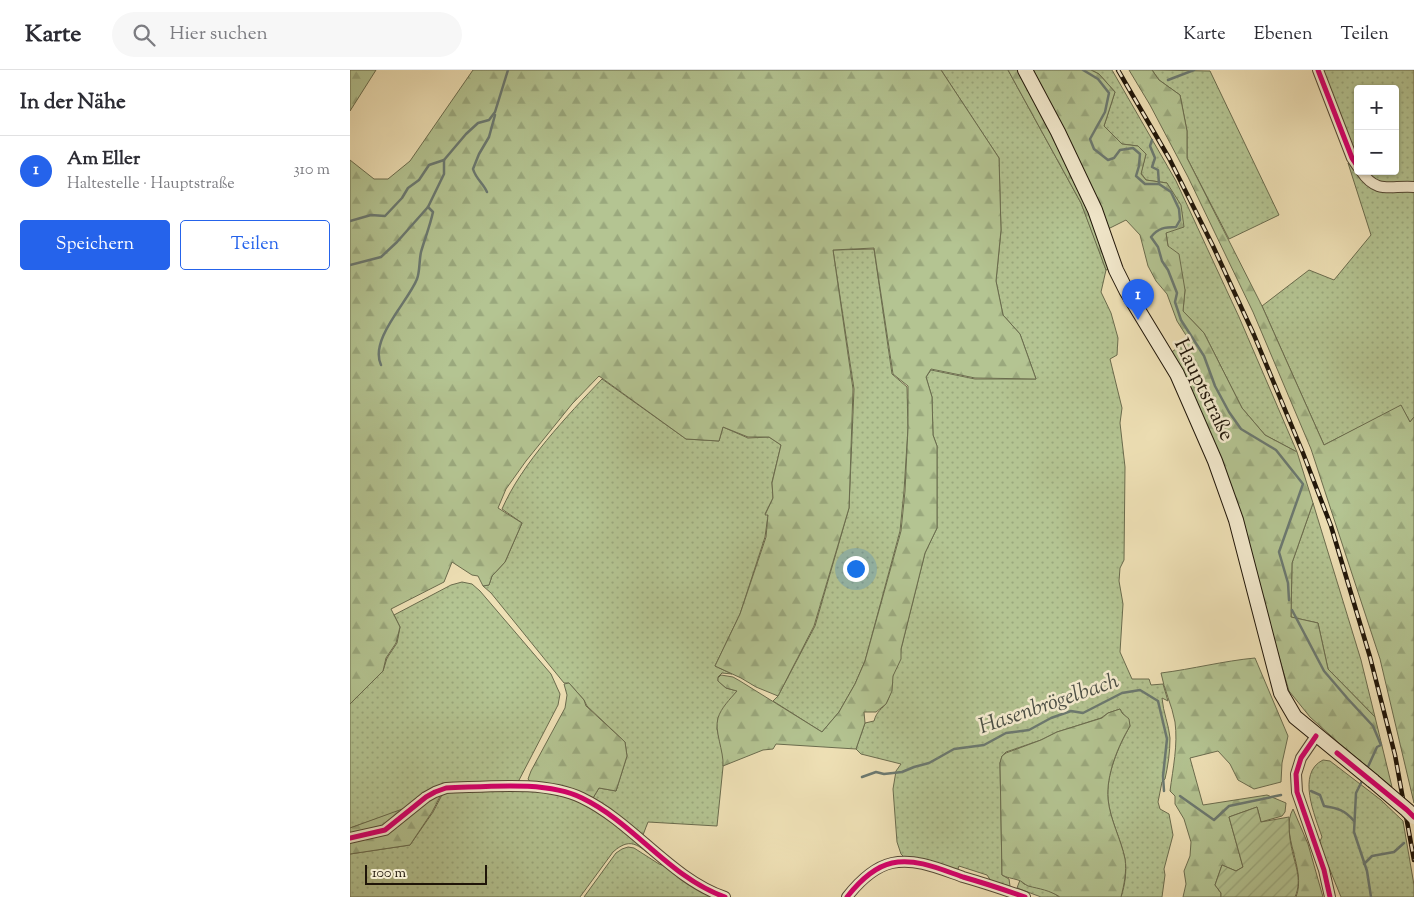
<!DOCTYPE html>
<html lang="de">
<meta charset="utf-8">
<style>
body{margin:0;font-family:"Sorts Mill Goudy",serif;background:#f7f7f7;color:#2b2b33}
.controls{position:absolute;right:15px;top:15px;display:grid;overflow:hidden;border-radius:5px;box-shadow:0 1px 4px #0004}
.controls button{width:45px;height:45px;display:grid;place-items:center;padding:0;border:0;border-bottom:1px solid #e1e1e2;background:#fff;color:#2b2b33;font:25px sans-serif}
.scale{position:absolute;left:15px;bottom:12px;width:122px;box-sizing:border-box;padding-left:5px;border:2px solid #1f1509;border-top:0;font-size:14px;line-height:18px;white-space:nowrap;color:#1f1509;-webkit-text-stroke:4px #f5ecd0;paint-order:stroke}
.you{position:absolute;left:505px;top:498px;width:18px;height:18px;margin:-12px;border:4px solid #fff;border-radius:50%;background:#1a73e8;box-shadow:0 0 0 8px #1a73e833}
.badge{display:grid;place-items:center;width:32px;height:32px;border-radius:50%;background:#2563eb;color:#fff;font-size:16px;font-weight:700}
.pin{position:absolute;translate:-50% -41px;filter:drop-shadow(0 1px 2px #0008)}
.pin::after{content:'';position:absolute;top:26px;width:18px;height:15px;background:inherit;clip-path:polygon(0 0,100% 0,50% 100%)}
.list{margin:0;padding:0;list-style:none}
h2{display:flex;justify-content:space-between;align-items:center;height:65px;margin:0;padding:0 20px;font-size:21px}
h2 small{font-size:16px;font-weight:400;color:#7c7c81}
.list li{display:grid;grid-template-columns:32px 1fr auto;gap:15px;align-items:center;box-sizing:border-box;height:70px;padding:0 20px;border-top:1px solid #e1e1e2}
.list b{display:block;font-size:19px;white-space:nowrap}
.list p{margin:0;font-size:16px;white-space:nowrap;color:#7c7c81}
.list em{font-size:16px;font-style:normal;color:#7c7c81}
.actions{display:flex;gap:10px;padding:15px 20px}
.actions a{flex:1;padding:11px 0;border:1px solid #2563eb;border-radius:5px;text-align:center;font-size:18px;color:#2563eb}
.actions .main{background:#2563eb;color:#fff}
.icon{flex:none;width:28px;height:28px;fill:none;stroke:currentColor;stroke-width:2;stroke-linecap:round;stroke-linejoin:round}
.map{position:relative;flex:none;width:1064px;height:827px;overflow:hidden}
header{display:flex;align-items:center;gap:30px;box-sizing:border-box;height:70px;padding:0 25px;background:#fff;border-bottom:1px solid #e1e1e2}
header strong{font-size:24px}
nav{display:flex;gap:28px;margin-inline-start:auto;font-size:18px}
.search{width:350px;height:45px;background:#f7f7f7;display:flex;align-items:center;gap:12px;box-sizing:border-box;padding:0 18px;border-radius:28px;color:#7c7c81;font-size:19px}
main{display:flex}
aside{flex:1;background:#fff}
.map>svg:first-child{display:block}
</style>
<header>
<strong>Karte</strong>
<div class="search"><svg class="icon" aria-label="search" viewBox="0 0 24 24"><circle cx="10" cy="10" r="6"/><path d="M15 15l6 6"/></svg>Hier suchen</div>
<nav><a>Karte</a><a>Ebenen</a><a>Teilen</a></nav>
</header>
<main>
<aside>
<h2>In der Nähe<small></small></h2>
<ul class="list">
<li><span class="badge">1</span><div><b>Am Eller</b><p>Haltestelle · Hauptstraße</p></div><em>310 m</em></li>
</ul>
<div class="actions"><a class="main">Speichern</a><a>Teilen</a></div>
</aside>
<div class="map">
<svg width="1064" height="827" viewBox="0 0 1064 827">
<defs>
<pattern id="grass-dots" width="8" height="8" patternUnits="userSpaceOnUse" patternTransform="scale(1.25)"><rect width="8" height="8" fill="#b4c492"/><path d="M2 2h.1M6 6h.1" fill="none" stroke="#9aa87d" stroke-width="1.8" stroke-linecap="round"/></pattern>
<pattern id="forest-firs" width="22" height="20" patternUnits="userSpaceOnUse" patternTransform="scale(1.25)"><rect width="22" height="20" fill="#b4c492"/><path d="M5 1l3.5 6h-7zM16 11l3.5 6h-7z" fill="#9aa87d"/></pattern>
<pattern id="garden-furrows" width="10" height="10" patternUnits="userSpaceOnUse" patternTransform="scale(1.25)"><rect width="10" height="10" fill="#b4c492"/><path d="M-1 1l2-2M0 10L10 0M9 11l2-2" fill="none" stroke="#9aa87d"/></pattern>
</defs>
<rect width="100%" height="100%" fill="#efe1b6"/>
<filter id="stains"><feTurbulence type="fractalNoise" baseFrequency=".004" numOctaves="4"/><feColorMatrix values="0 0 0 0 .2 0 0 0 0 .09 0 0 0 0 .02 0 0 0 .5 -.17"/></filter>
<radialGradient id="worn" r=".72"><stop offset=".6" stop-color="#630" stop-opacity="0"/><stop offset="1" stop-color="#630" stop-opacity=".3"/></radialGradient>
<g fill="url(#grass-dots)" stroke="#6a6c4e" fill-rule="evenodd">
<path d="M591,0h67l73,133 17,44 8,23 -5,22 10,21 7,25 -1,17 -7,4 12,49 -2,15 5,44 -1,93 -4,8 -1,13 4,23 -3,48 12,27h17l2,6 12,-1 5,17 -6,-3c1,14 7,27 8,40 0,14 -2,28 -5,41l-3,3 -4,20 2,7 9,5 4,21 -9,34 1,6 -3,22h-41c4,-12 6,-26 4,-38 -4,-20 -15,-39 -17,-60 -2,-24 10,-52 22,-73 -2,-10 -6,-9 -10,-17l-12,4 -7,5 -44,14 -16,8 -35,12 -4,4 -2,7 2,112 7,4 1,7 -19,-5 -4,-6 -28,-9 -2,6 -52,-14 -4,-4 -4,-12 -4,-53 3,-18 5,-7 -40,-10 -5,-5 9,-26 9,-2c3,-11 8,-11 13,-19 6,-12 3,-17 6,-27 3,-10 8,-16 8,-26l24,-96 12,-25v-82l-4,-11 -1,-38 -6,-20 5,-7 44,9h61l-16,-45 -17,-19 -7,-34 5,-50 -2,-73z"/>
<path d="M741,0h21l64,111 63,136 58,135 -32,-17 -23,-27 -38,-75 -21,-22 2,-21 -17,-44 -2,-13 1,-50 -21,-3 -5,-7 5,-19 -8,-8 -16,-2 -18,-18 11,-34 -16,-18z"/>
<path d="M802,0l58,1 69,144 -50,24 -42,-81v-27l-7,-36 -21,-15z"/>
<path d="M972,0h92v347l-4,5 -9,-16 -77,39 -62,-139 47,-36 25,10 37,-45 -23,-72 6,7zM1008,19h37v82h-37z"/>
<path d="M524,179l18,125 15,13 1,41 -4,63 -4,40 -35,130 -10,23 -16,28 -17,20 -49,-31 5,-5 37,-70 34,-118 5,-119 -21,-139z"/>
<path d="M252,309l84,60 33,2 4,-14 25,11 21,-1 12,8 -9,37 1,16 -8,16 3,1 -3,22 -25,77 -25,52 17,8 -10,-1 -4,4v4l8,7 11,3 -11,14 -8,13 -1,11 7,28 -7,69 -69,-4 -5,13 -13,-8 -37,-29 6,-10 17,3 11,-35 -2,-14 -38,-36 -3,-6 -15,-17h-5l-73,-90 -8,-7 6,-1 3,-9 13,-14 17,-39 -20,-14c20,-46 65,-93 100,-130z"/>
<path d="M963,433l48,157 14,57 -47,-48 -10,-46 -27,-6 1,-54z"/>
<path d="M112,512l10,2 8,7 71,83 9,20 -2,11 -41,79 -93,11 -7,2 -6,8 -12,6 -49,17v-124l33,-33 4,-13 10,-15 3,-16 -6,-12 57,-30z"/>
<path d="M973,690l7,1 51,39 22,21 11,64v12h-73l-22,-54 3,-6c-7,-21 -26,-64 1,-77z"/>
<path d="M172,720c19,2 38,4 56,11 30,12 57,38 80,59 -18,-11 -25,-26 -45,-8l-33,45h-230v-43l60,-9 23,-33 9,-17 6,-3z"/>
<path d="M278,777l6,1 25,16 11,4 44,29h-130l32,-44 6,-4z"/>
<path d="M670,810l4,4 27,7 8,6h-18l-24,-9z"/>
</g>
<g fill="url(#forest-firs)" stroke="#6a6c4e">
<path d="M0,0h26l-26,41z"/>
<path d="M123,0h468l58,88 2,72 -5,51 7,34 17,19 16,45 -61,-1 -44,-9 -5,8 6,20 1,38 4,11v82l-12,25 -24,96v10l-8,17 -1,15 -6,13 -10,8h-12l1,11 -9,26 -80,-5 -3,5 -10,1 -40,16c1,-15 -9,-35 -5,-48 3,-10 12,-19 19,-27l-11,-3 -8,-7v-3l3,-3 12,2 7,4 82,51 17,-20 16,-28 10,-23 36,-130 4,-40 3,-63v-42l-15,-12 -19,-126 -41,2 20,139 -4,119 -35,118 -36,70 -22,-9 -15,-9 -26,-12 25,-52 26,-77 2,-22h-3l8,-17 -1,-15 9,-38 -12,-8h-21l-25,-10 -4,14 -33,-2 -87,-63 -27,28 -46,57 -20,28 -8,19 24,15 -17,39 -13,14 -3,9 -6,1 -5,-10 -6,-1 -20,-13 -8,20 -53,27 9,18 -4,16 -10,15 -3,13 -33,33v-544l24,19h14l22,-18z"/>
<path d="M658,0h83l8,4 16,18 -11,34 18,18 16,2 8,8 -5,20 5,6 21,3 14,22 3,22 -18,6 2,13 11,8 6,36 -2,21 21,22 38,75 23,27 32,17 16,51 -21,60 -1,54 27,6 10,46 47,48 17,70 -52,-43 -30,-27 -21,-26 -12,-41 -11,2 -34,-133 -23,-57 -46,-104 26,-18 -12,-19 -10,-27 -11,-13 -8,-15 -8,-31 -14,-15 -18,9 10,37 -12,4 -25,-67z"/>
<path d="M779,0h23l7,10 21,15 7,36v27l75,148 62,139 77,-40 9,17 4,-5v386l-34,-144 -69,-210 -58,-137 -65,-135 -38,-72z"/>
<path d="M905,588l33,78 -6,27 -1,19 -27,7 -16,-9 -8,-16 -12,-13 -28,7 13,47 64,-10 19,8 -1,9 -3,4 -21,6 -4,-15 -28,10 14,50 -7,4 -14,-6 -7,20 6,8v4h-38l3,-13 -2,-13 6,-15 1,-14 -7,-23 -9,-15v-8l-5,-5c3,-23 8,-46 5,-69 -3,-17 -11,-32 -14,-49 32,-4 62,-12 94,-15z"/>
<path d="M219,613l15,17 2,6 39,36 2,14 -11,35 -17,-3 -6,10 -9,-4 -52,-10 -4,-5 3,-8 34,-63 2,-13 -3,-11z"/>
<path d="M770,639l2,4 7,6 1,7c-12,20 -24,49 -22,73 2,21 13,40 17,60 2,12 -1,26 -4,38h-61c-11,-7 -20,-8 -32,-11 -4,-2 -6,-5 -10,-6 -6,-2 -11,-2 -16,-5l-2,-112 2,-7 4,-3 35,-13 16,-8 45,-14 6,-5z"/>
<path d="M91,725l-9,17 -22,33 -60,9v-26z"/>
<path d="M943,739l15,35 15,53h-27c11,-28 -17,-63 -3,-88z"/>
</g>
<path fill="url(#garden-furrows)" stroke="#6a6c4e" d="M907,737l4,15 28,-5c0,9 0,19 2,28 3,18 12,34 4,52h-74v-4l-6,-8 7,-20 14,6 7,-4 -14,-50z"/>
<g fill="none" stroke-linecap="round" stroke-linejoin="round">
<g stroke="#6b7971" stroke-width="2.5">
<path d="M733,0l15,9 11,14 -4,19 -15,27 4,10 14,11 6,-2 6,-8 13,-2 7,6 -1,12 -3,10 9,8h14l12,8 8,17 1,11 -4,7c-11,0 -18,1 -25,10l7,10 4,14 6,9 9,23 -2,9 6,18 23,36 11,30 14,26 12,17 35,21 27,34 -24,68 9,31 1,17"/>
<path d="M818,10l26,-10"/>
<path d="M802,70l-2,6 5,12 -3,9 6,3 1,14"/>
<path d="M137,122c-4,-9 -11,-13 -14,-23l6,-15 10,-17 6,-22"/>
<path d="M0,151l21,-6 14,1 17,-18 6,-10 11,-8 10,-15 15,-5"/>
<path d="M0,195l31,-8 16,-15 31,-35 16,-33v-14l22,-26 12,-11 11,-3 6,-8 13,-42"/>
<path d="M31,295c-12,-26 27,-63 36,-86 3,-8 2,-18 4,-27 4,-14 9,-26 12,-40l-5,-5"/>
<path d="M942,540l32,61 24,28 25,27 8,19 -4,2 -10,22"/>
<path d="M512,707l14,-5 8,2 18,-2 12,-5 15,-4 25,-14 30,-4 22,-12 23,-3 22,-12 20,-7 12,2 39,-20 18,-3 18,11 9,38 -4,37 1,15"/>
<path d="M1013,709l-7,14 -2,39 13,39 4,26"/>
<path d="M961,721l9,4 4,11c13,2 21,4 30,15"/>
<path d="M830,726l34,24 15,-14 52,-11"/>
<path d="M1014,794l8,-8 22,-4 10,-9"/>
</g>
<defs>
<g id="street">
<path d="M968,0l34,88 6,9"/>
<path d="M1011,101c16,24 30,14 53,16"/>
<path d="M966,666l-15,22 -5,16 1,18 27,78 6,27"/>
<path d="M0,768l35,-8 41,-33 9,-5 11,-4c40,-1 99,-8 136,10 52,25 88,80 143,99"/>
<path d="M497,827c11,-14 27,-30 45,-34 24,-5 48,6 71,14 21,6 42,13 62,20"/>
</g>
<path id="secondary" d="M675,0l33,62 37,78 21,60 10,20 51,84 38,87 21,59 45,173 14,24 78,64"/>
</defs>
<use href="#street" stroke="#534834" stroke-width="12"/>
<use href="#secondary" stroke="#1f1509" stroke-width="16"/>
<use href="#street" stroke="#f5ecd0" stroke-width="10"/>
<use href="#secondary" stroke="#f5ecd0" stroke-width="14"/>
<defs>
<path id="rail" d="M768,0l51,88 44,88 41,89 49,118 28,73 39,131 25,98 19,105"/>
</defs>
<use href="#rail" stroke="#1f1509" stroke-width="4.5"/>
<use href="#rail" stroke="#f5ecd0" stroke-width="2.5" stroke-dasharray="8" stroke-linecap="butt"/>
<defs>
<path id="secondary-bridge" d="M1023,711l34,29 7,7"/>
</defs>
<use href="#secondary-bridge" stroke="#1f1509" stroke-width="16" stroke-linecap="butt"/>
<use href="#secondary-bridge" stroke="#f5ecd0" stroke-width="14"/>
<defs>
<g id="cycleway">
<path d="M968,0l34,88 6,9"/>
<path d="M966,666l-15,22 -5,16 1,18 27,78 6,27"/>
<path d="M987,683l70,57 7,7"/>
<path d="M0,768l35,-8 41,-33 9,-5 11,-4c40,-1 99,-8 136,10 52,25 88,80 143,99"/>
<path d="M497,827c11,-14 27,-30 45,-34 24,-5 48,6 71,14 21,6 42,13 62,20"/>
</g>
</defs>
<use href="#cycleway" stroke="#f5ecd0" stroke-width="8"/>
<use href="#cycleway" stroke="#d6006c" stroke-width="5"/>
</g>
<g text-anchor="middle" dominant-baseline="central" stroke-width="5" stroke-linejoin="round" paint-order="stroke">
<g font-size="21" fill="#1f1509" stroke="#f5ecd0">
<text transform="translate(853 320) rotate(64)">Hauptstraße</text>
</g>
<g font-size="22" font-style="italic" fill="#4b4f46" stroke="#f5ecd0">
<text transform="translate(699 635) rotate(-19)">Hasenbrögelbach</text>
</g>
</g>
<rect width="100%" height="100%" filter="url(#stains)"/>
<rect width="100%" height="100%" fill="url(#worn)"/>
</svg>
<div class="controls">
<button>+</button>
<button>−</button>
</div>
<div class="scale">100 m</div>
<div class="you"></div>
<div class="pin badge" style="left:788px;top:250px">1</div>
</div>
</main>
